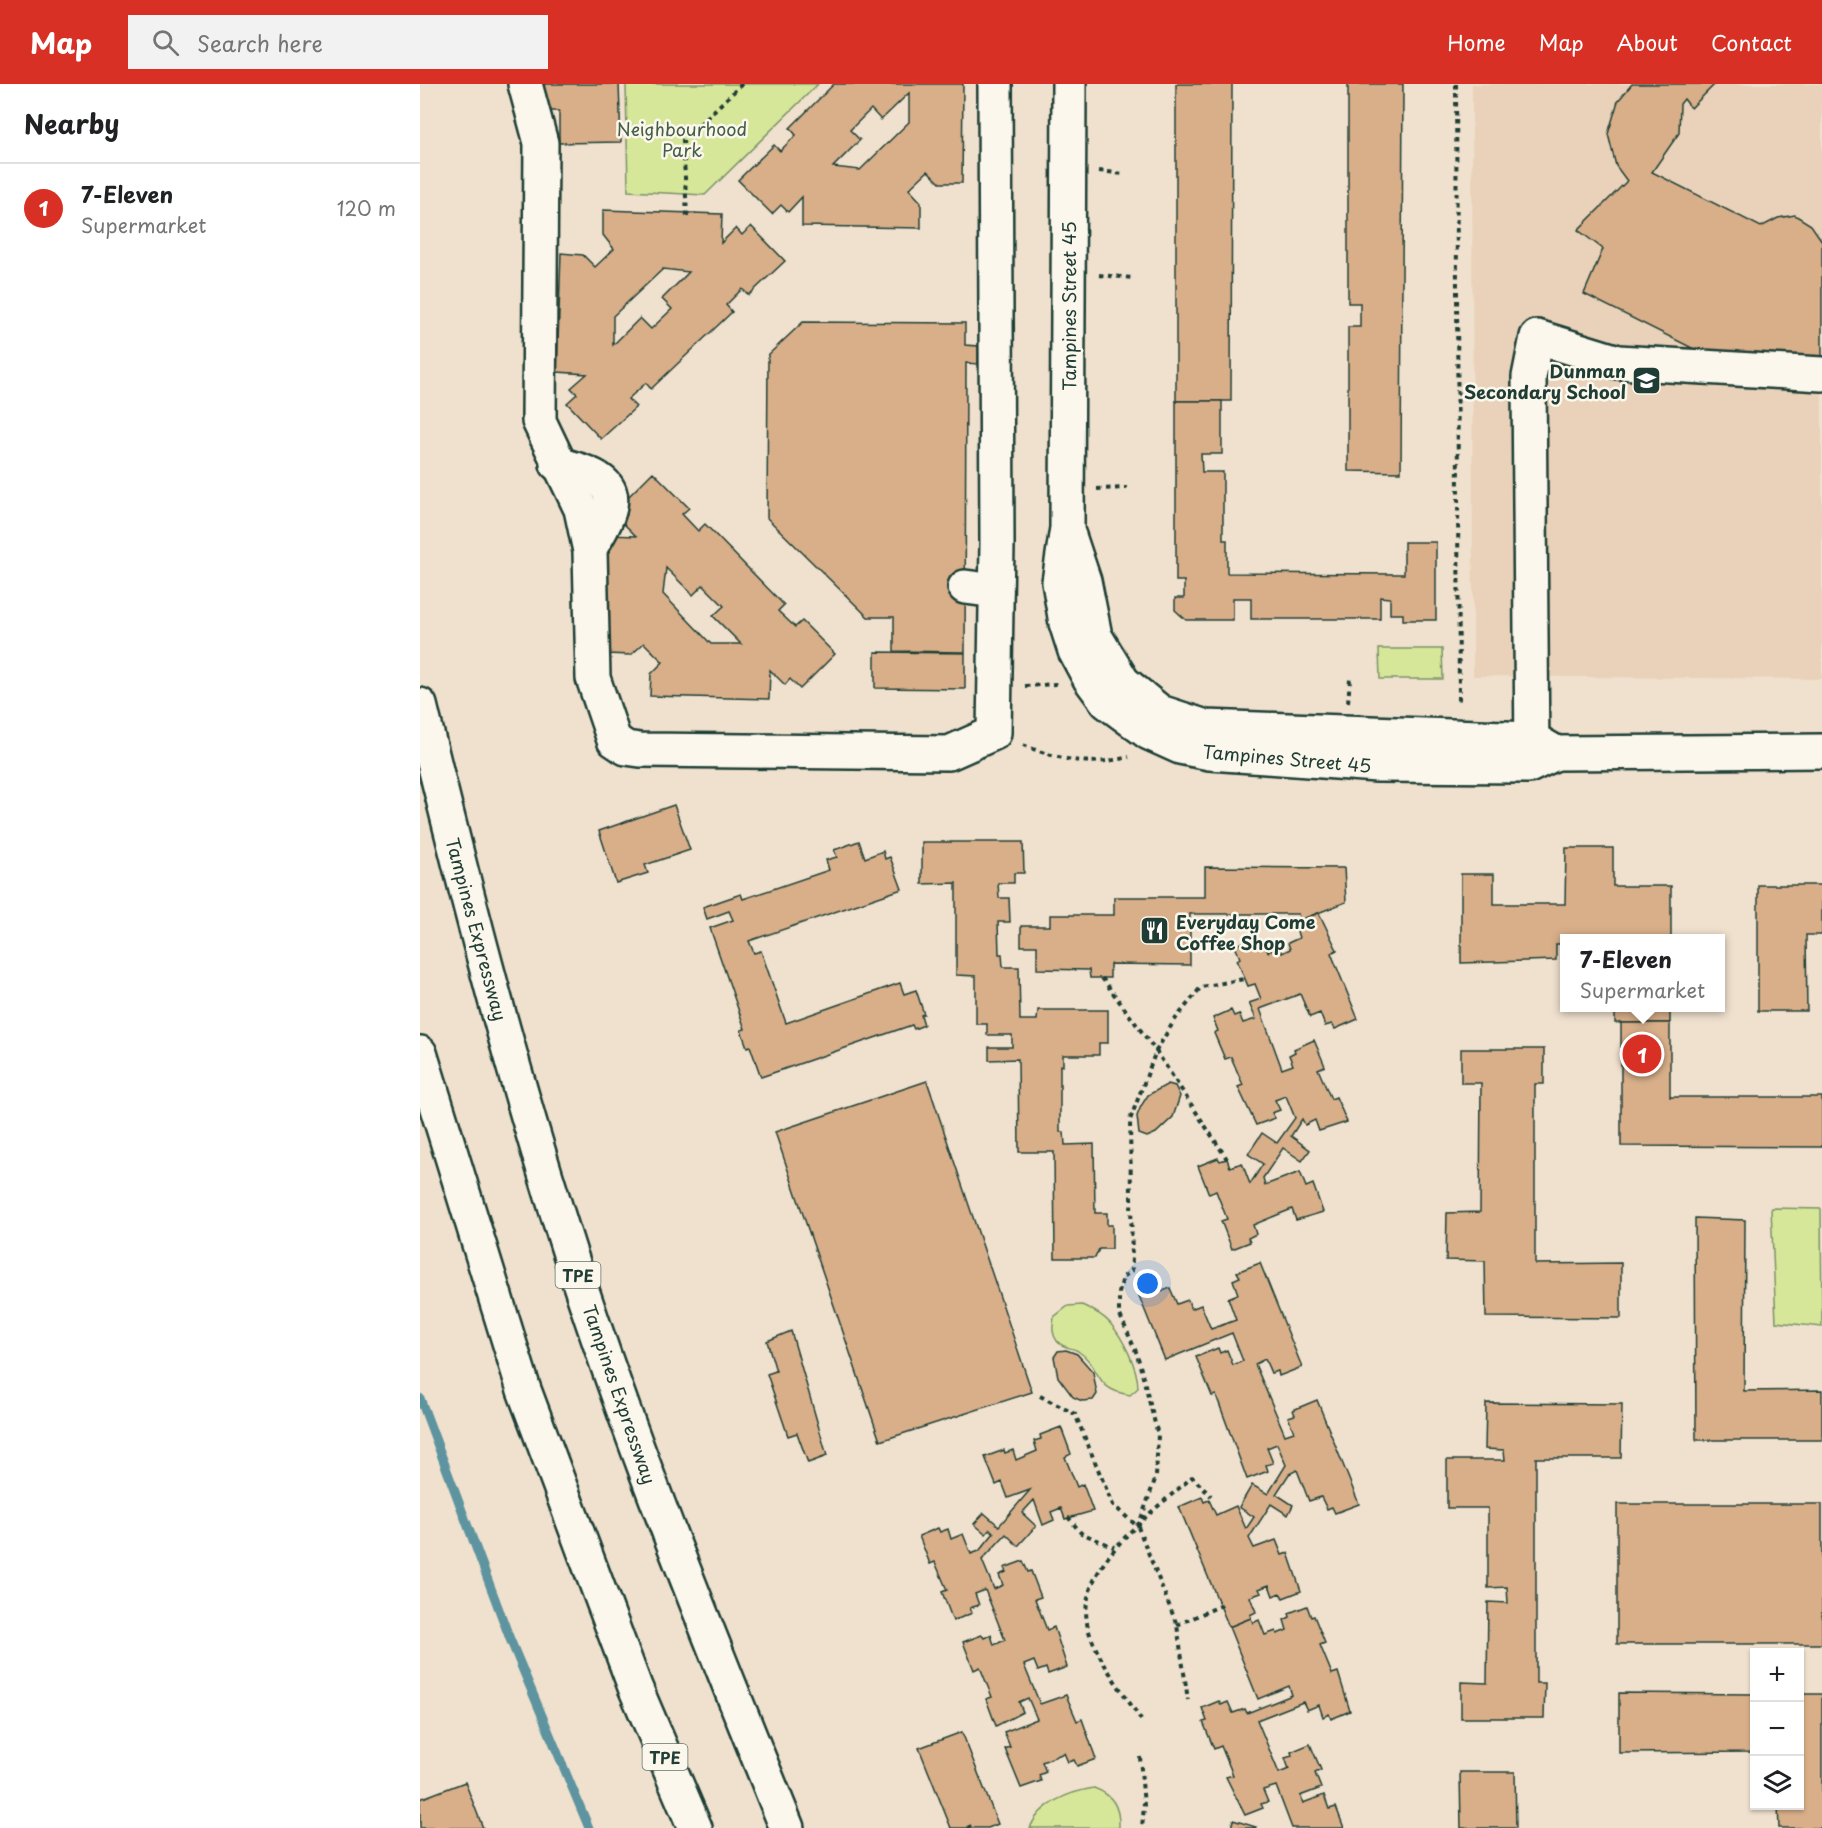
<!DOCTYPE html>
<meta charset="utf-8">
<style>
body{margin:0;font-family:"Playpen Sans",sans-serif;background:#f2f2f2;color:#202124}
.controls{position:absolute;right:18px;bottom:18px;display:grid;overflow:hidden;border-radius:0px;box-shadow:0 2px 4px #0004}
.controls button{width:54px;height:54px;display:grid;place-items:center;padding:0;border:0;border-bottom:2px solid #e0e0e0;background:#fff;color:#202124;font:30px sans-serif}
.you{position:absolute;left:728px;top:1200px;width:21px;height:21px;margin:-15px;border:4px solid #fff;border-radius:50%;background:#1a73e8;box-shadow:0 0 0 9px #1a73e833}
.badge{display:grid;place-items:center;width:39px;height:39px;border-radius:50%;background:#d93025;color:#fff;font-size:20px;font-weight:700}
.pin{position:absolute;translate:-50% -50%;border:3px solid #fff;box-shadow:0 2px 6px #0006}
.popup{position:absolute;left:1140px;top:850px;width:165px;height:78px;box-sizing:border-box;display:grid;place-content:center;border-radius:0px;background:#fff;filter:drop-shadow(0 2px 4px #0005);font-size:20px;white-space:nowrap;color:#757577}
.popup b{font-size:22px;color:#202124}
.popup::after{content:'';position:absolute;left:50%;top:100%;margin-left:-12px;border:12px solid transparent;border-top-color:#fff}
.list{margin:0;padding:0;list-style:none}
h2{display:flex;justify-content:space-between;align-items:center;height:78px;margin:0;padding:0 24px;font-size:26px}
h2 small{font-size:20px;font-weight:400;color:#757577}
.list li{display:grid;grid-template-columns:39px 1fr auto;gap:18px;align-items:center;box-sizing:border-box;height:90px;padding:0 24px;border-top:2px solid #e0e0e0}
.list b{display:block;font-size:22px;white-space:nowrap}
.list p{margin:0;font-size:20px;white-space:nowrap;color:#757577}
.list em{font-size:20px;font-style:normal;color:#757577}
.icon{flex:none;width:33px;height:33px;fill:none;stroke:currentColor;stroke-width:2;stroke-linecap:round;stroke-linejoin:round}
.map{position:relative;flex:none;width:1402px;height:1744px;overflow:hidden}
header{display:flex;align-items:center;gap:36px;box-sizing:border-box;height:84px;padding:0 30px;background:#d93025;color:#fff}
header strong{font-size:28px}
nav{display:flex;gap:33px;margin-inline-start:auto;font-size:21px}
.search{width:420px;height:54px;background:#f2f2f2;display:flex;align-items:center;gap:15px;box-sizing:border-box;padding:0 21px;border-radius:0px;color:#757577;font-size:22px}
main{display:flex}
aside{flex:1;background:#fff}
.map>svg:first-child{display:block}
</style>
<header>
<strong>Map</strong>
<div class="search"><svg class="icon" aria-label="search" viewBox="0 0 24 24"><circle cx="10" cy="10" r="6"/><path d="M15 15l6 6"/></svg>Search here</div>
<nav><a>Home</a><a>Map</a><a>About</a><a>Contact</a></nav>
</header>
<main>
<aside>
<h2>Nearby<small></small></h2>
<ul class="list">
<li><span class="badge">1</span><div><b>7-Eleven</b><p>Supermarket</p></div><em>120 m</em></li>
</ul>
</aside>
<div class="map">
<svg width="1402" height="1744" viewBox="0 0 1402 1744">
<rect width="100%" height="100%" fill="#f0e1ce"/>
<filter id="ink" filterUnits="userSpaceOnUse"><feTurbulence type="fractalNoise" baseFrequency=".0167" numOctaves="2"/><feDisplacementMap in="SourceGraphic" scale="12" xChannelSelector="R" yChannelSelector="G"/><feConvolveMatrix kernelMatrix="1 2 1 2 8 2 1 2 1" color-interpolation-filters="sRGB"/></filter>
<g filter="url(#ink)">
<path fill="#e9d2b9" d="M1052,0h350v595l-349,-3z"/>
<g fill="#d7e79a" stroke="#7b9267" stroke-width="1.5">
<path d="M206,0h192l-113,111 -77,-4z"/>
<path d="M959,565h63l1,30h-63z"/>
<path d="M1351,1124l50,1 1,118 -46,-5z"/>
<path d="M662,1221c9,4 21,10 28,18 13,15 28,45 28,65l-8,7c-38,-6 -27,-27 -52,-44 -7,-4 -16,-3 -21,-10 -6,-8 -4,-15 -3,-24l14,-11z"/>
<path d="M674,1704c19,7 26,19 25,40h-89c10,-25 39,-36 64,-40z"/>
</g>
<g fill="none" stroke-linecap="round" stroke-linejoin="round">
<path stroke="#5d949f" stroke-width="9" d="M0,1314l90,241 79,189"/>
</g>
<g fill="#d8af89" stroke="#1f3d34" stroke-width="1.5" fill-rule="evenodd">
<path d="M124,0h75l2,58 -62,1v-32h-14z"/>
<path d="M414,0h129l-1,99h-22l-12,-12 -19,18 12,13v26l-119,-2v-29l-14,15 -7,-7 -9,9 -34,-34 36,-35 6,6 16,-16 -6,-7zM489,9v29l-49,48 -27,-3 27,-27 -10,-10 21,-21 10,11z"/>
<path d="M756,0h56l-1,317h-55z"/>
<path d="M928,0h55l-2,388 -53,-1v-144h12v-24h-12z"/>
<path d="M1212,0h83l-24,24 -7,-9 -4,5 -1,29 -27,39 109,55 17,-9 17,-3 16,10 11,16v129l-70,8 -168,-84 19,-45 -25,-19 49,-49 -11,-15 -8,-32 10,-33z"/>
<path d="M183,126l119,4 -1,29 15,-15 6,7 9,-9 34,35 -36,34 -7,-6 -16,16 6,7 -81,77 -5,-6 -18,16 8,8 -35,32 -34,-36 10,-9 -6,-6 16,-14 -30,-2 4,-119 22,2 12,12 19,-18 -11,-14zM243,185l26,3 -27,27 10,10 -21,20 -11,-11 -27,27v-29z"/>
<path d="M383,238l162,1v22l13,1v18l-12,-1 -1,289 -71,-1v-34h-26l-101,-99 1,-163z"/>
<path d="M756,317h46v53h-21l1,18h21v68h4v33l177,1v-32h32v78h-33v-6h-13v-16l-10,-1v22h-129v-21h-18v22h-47l-11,-10v-12h9v-17h-8z"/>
<path d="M233,388l36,36 -7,6 16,17 7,-7 79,81 -6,6 17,16 7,-6 33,33 -35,35 -10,-10 -5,6 -15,-15 -1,29 -119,-3 1,-22 12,-12 -19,-19 -13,12 -25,-1 1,-119 29,1 -15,-15 6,-6 -8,-9zM246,484l27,27 10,-10 21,21 -11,10 28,28h-30l-48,-50z"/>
<path d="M455,568l90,1v36l-90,-1z"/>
<path d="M254,721l16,45 -45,15 3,8 -32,10 -17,-52z"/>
<path d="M439,757l6,17 18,-7 2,8 5,-2 12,32 -153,52 5,12 7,-2 25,72 114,-40 4,11 12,-4 8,24 -3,1 3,10 -10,4 -2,-4 -151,52 -11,-31 -3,1 -6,-17 4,-1 -35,-101 23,-8 -4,-9 -22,8 -4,-12 38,-13 2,5 6,-2 80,-27 -3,-10 11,-3 -3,-7z"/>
<path d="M502,758h101l1,31h-10v10h-16l1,15h10l1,24h-12l1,32h3l1,13h16l1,53h17l1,-10h70v33h-9v12h-36v11l-3,-1v67h4l1,13 29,-1 1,69h12v12h5v24h-13l-4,9h-40l-1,-106h-35l-1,-93 -29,1v-13h23v-12h-25v-11h-11v-48l-20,-1v-92l-34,1z"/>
<path d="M1146,764h47v38h58v52h-107v6h-8v16l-95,3v-89h33v30h71z"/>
<path d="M785,783l139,1 2,34 -46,18 -2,-6h-108v51l-80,-1v14h-20l-1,-8 -52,-1v-23h-16v-20h29v-11h64v-18h91z"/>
<path d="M1338,801h64v50h-16l1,76h-49z"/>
<path d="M899,829l18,37 -6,3 27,66 -23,10 -3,-5 -7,2 -5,-13 -10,4 -10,-23 -40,15 22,60 11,-4 -4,-10 6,-3 -1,-3 20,-9 11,26 -7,3 13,30 5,-2 11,25 -28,9 -4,-11 -10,5 -3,-6 -11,17 19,14 -8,11 -19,-13 -20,30 2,7 35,-13 6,15 7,-3 10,28 -27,8 -4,-11 -10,4 -29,12 3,9 -8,4 2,4 -18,7 -11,-28 6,-2 -11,-28 -7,3 -11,-28 20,-8 2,3 7,-2 3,8 12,-4 8,21 13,-20 -15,-10 14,-21 15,10 18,-25 -9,-22 -11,4 5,10 -8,3 3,5 -19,7 -18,-38 5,-2 -12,-28 -6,2 -11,-26 4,-2 -5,-13 18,-8 3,6 5,-2 4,9 13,-4 -7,-16 12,-4 -6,-15 -7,2 -11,-26 3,-2 -5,-12 19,-8 2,6 7,-3 5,11 11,-5 3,6 8,-4 -2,-6 11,-5 -3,-10 6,-3 -2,-5z"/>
<rect x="1195" y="924" width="55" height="15"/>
<path d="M1201,939h49v74h152v50l-201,-1z"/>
<path d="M1041,965h83v35h-9v180l86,-1v55l-135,-1 -1,-56 -39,-1 1,-47 33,-1 1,-129h-20z"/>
<path d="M507,997l105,311 -152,49 -105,-309z"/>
<path d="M748,1000l7,2 5,10 -7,21 -17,16 -9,4 -8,-3 -2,-18 4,-10 7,-11z"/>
<path d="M1275,1134l50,2 -1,171 78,-1v50h-126z"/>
<path d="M840,1179l42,104 -23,9 -1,-5 -7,2 -6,-14 -10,5 30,71 9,-3 -6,-15 7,-2 -2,-5 24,-10 42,104 -24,9 -3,-6 -5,2 -6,-12 -12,4 -12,-31 -8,4 -13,20 17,11 -5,10 -17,-11 -22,34 5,10 22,-8 6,15 6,-2 13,38 -18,7 -3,-5 -7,3 -4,-11 -10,4 2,4 -11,4 6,15 -6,3 1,3 -22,9 -50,-120 23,-10 2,5 5,-2 7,15 20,-9 10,23 8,-12 -15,-10 13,-22 16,9 18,-29 -9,-21 -10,4 6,15 -7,2 2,6 -21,8 -31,-84 -4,1 -16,-39 22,-9 2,5 7,-3 6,15 10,-4 -11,-28 -67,27 -26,-64 22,-10 2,5 7,-3 7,16 11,-4 3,9 10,-4 10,24 25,-9 -8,-22 10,-4 -5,-14 7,-3 -3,-5z"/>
<path d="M371,1247l36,125 -19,7 -11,-30 -9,3 -21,-62 9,-3 -9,-30z"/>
<path d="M646,1266l11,4 16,18 4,22 -4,6 -11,1 -9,-4 -15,-20 -4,-20 4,-6z"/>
<path d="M1066,1319l136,1 -1,54h-85v225h9l-1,35h-83v-36l26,1 1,-81 20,1 -1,-16 -19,1v-80h-41v-48h58l-1,-10 -19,-1z"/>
<path d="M641,1343l10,27 -6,3 12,30 6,-3 10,27 -28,8 -4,-11 -10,4 3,8 -11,5 -9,-25 -12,13 14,13 -18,20 -12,-12 -24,26 12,29 9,-4 -4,-10 7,-3 -2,-4 19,-7 5,11 3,-1 10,26 -6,2 12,31 7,-3 13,40 -19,7 -2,-6 -8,3 -4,-10 -10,4 16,39 26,-9 11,26 5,-2 14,40 -19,7 -3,-6 -6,2 -4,-9 -22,9 4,10 -7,3 2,6 -20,7 -16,-39 5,-2 -6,-15 33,-13 -9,-21 -9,4 4,10 -27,14 -10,-27 6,-2 -12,-30 -6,3 -11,-28 19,-7 2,3 7,-3 3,10 11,-5 -20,-50 -10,4 4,11 -9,3 2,5 -19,8 -11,-29 5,-2 -12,-28 -5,2 -11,-28 19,-8 2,4 8,-3 3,10 12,-5 8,20 8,-3 15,-18 -4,-4 -4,5 -12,-10 10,-11 15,13 31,-36 -22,8 -6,-16 -6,3 -11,-28 19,-7 1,3 8,-3 3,10 21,-9 -3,-10 7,-2 -1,-4z"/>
<rect x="1197" y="1420" width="205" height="140"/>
<path d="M887,1522l4,11 3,-1 11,27 -5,2 12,29 6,-2 12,39 -19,8 -2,-5 -6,3 -4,-12 -12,5 -4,-8 -46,18 22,53 10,-4 -4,-11 7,-2 -1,-4 19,-8 11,26 -6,3 6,15 -21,8 3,7 21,-8 5,14 7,-2 8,21h-52l-16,-42 -13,4 5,12 -7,2 2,4 -18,7 -19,-38 7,-2 -12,-29 -7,3 -11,-27 4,-1 -5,-13 17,-7 2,4 7,-3 5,11 12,-4 2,4 45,-18 -3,-9 -31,13 -29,-72 22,-9 2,5 6,-3 6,15 11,-4 1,3 10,-4 -3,-10 6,-3 -1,-4z"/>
<path d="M1199,1609l135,1v58l-135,1z"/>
<path d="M1380,1610h22v134h-43l-1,-22h22z"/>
<path d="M542,1648l36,92 -10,4h-37l-32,-80z"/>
<path d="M1040,1688h55l1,56h-55z"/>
<path d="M45,1698l18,46h-63v-29z"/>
<path d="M813,1736l23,7 -1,1h-24z"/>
</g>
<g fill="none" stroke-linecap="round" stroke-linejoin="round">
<defs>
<g id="minor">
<path d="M105,0l16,59 -2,278 42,88 9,42 3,127 21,62 12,8 14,2 309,3 45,-20 3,-189 -2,-460"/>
<path d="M649,0l-2,444 -8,54 7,41 9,28 15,28 17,23 42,31 31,14 30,6 167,12 152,1 27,-13"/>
<path d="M137,380c63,15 66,32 33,84"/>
<path d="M649,452l15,45 11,55 28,46 37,30 46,15 326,12 24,14 266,-2"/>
<path d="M545,503l31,4"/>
<path d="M1112,677l-3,-384 8,-40 81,25 204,12"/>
</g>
<g id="highway">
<path d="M0,621c42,173 86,346 140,517 64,206 146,406 227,606"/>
<path d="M0,969l104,337 111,297 60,141"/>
</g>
</defs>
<use href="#minor" stroke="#1f3d34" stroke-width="38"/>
<use href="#highway" stroke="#1f3d34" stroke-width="38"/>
<g stroke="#1f3d34" stroke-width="4" stroke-dasharray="4.5 4.5" stroke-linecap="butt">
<path d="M1036,0l3,621"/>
<path d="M679,87l25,3"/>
<path d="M267,132l-4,-76 59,-56"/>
<path d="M679,191l34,3"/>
<path d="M677,405l30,-1"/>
<path d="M605,602l32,-2"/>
<path d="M928,618l2,-23"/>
<path d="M603,661c38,15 66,22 106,12"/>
<path d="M682,894l54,73 18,-30 27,-34 43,-8"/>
<path d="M620,1312l35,18 38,91 25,22 39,98 11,75"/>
<path d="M648,1433l13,16 33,14"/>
<path d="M718,1443l18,-50 2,-42 -21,-81 -18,-41v-20l4,-16 9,-6 -2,-151 26,-69 71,108"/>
<path d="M757,1541l47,-21"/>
<path d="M721,1636c-16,-25 -40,-56 -50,-83 -26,-64 60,-123 101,-160l19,19"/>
<path d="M720,1673l4,49 -2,22"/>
<path d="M549,1741l1,3"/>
</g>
<use href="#minor" stroke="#fbf7ec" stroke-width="33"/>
<use href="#highway" stroke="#fbf7ec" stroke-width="33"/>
</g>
</g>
<defs>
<symbol id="school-square" viewBox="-11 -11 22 22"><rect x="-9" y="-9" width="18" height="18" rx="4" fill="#1f3d34" stroke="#fbf7ec"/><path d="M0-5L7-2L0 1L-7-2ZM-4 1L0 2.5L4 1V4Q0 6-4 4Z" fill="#fff"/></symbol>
<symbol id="restaurant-square" viewBox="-11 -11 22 22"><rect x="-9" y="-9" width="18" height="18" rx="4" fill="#1f3d34" stroke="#fbf7ec"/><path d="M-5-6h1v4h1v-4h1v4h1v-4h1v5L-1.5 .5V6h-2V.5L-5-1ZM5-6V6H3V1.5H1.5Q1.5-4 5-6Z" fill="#fff"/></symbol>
</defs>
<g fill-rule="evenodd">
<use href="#school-square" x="1210" y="280" width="33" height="33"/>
<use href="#restaurant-square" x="718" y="830" width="33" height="33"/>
</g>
<g text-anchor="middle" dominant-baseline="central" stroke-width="5" stroke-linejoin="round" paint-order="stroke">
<g fill="#fbf7ec" stroke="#61756b" stroke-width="1.5">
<rect x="135.5" y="1178" width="45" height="26" rx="4.5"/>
<rect x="222.5" y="1660" width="45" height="26" rx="4.5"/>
</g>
<g font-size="16" font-weight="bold" fill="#1f3d34">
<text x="158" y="1191">TPE</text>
<text x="245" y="1673">TPE</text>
</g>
<g font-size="18" fill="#445f48" stroke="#fbf7ec">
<text x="262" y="44">Neighbourhood<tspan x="262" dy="21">Park</tspan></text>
</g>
<g font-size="18" fill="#1f3d34" stroke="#fbf7ec">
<text transform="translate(648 222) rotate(-90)">Tampines Street 45</text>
<text transform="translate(867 674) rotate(5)">Tampines Street 45</text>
<text transform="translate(57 845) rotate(75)">Tampines Expressway</text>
<text transform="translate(200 1310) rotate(71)">Tampines Expressway</text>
</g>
<g font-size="18" font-weight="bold" fill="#1f3d34" stroke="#fbf7ec" text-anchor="end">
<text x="1206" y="286">Dunman<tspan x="1206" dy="21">Secondary School</tspan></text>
<text x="756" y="837" text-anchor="start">Everyday Come<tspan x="756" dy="21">Coffee Shop</tspan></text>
</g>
</g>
</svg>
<div class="controls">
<button>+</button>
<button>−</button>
<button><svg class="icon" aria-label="layers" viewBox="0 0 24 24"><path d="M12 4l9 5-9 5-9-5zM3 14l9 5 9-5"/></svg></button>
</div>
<div class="you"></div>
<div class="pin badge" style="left:1222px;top:970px">1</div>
<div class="popup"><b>7-Eleven</b>Supermarket</div>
</div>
</main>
